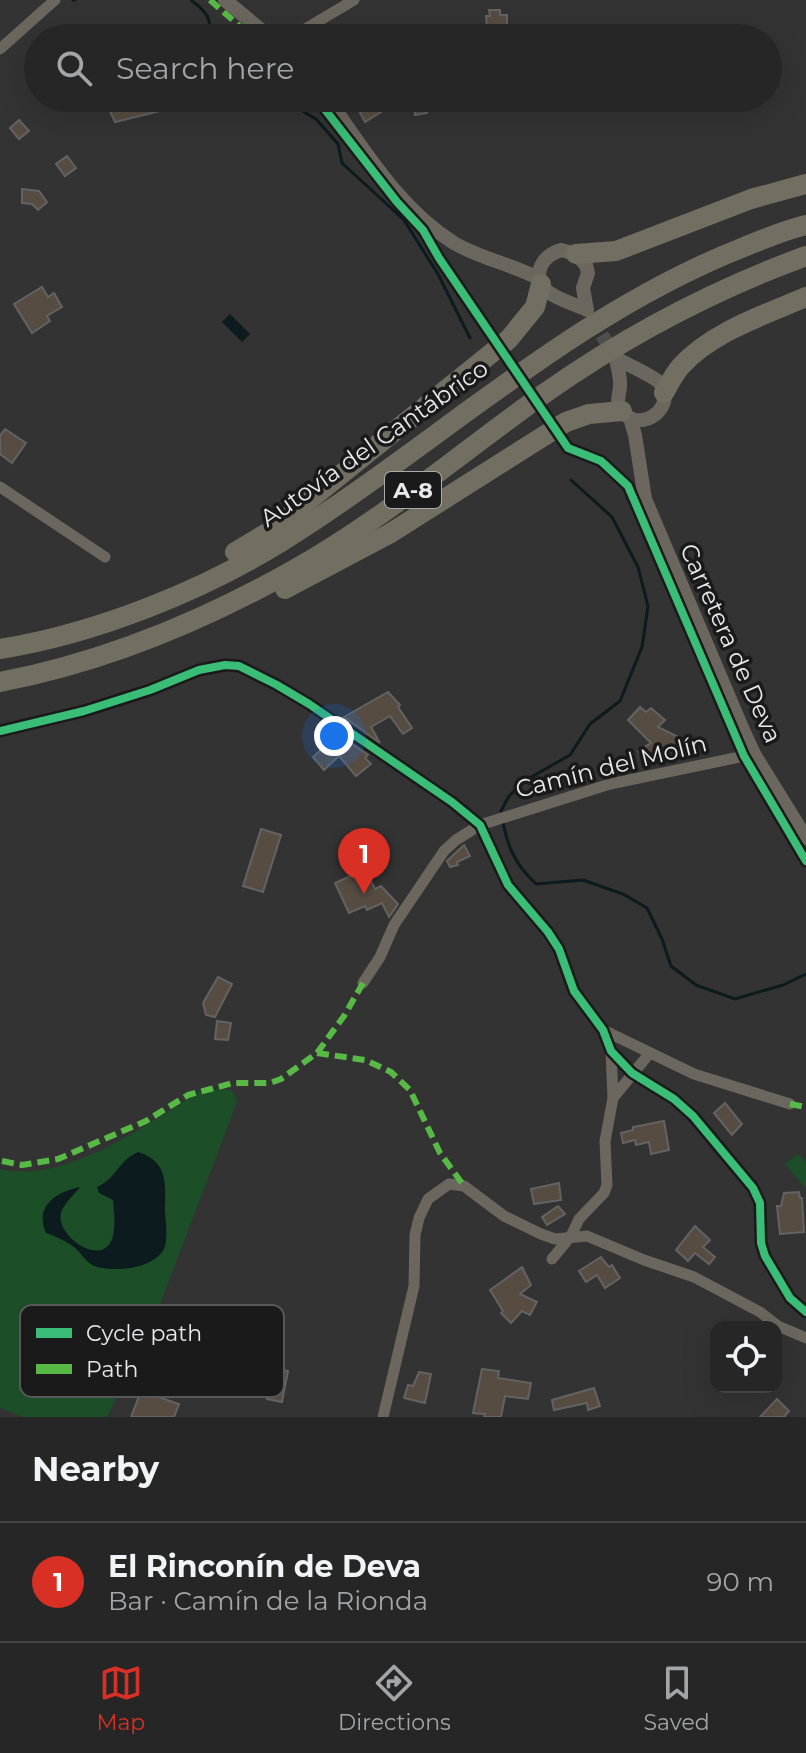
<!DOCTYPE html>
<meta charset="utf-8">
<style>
body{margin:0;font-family:Montserrat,sans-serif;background:#2e2e2e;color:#f1f3f6}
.controls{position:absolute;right:24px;bottom:24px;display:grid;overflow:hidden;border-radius:16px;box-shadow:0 8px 32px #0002}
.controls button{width:72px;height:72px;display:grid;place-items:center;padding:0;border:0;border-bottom:2px solid #424343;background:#262626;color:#f1f3f6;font:40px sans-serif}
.you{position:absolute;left:334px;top:736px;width:28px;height:28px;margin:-20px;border:6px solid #fff;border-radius:50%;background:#1a73e8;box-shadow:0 0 0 12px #1a73e833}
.badge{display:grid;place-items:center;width:52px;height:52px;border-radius:50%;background:#d93025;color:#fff;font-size:26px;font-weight:700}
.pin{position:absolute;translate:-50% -66px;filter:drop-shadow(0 2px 4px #0008)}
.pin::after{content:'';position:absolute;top:42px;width:28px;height:24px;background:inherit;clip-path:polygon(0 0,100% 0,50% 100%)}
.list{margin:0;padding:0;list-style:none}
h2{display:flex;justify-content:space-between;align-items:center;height:104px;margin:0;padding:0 32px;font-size:34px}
h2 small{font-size:26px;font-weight:400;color:#a4a5a7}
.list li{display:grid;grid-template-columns:52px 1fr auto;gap:24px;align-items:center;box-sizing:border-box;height:120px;padding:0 32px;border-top:2px solid #424343}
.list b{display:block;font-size:30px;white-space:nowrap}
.list p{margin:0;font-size:26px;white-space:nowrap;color:#a4a5a7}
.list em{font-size:26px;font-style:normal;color:#a4a5a7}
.icon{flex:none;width:44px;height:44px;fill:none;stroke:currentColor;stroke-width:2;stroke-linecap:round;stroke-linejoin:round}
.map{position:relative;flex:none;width:806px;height:1417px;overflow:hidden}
.search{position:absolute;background:#262626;box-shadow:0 8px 32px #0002;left:24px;right:24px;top:24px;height:88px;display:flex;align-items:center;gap:20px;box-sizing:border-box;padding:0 28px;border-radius:44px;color:#a4a5a7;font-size:30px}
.sheet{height:224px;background:#262626}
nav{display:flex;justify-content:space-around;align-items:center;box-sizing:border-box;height:112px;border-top:2px solid #424343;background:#262626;font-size:22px;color:#a4a5a7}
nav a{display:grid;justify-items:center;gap:4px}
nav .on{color:#d93025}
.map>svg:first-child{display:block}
</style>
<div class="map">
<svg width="806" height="1417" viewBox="0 0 806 1417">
<rect width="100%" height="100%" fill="#333"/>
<g fill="#1c4e27">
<path d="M204,1089l28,1 5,12 -83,218 -47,97h-84l-23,-9v-239c67,16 149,-47 204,-80z"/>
<path d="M798,1154l8,9v26l-21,-25z"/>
</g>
<g fill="#0c1b1e">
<path d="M230,314l20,20 -8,8 -20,-20z"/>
<path d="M138,1152c32,10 27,34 27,61 1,10 3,27 -1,36 -11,20 -48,23 -67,18 -11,-3 -15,-14 -23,-20 -8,-6 -19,-11 -28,-14 -12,-28 11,-41 34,-46 -5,7 -17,17 -19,26 -6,23 41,55 51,26 4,-10 2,-28 1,-39l-14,-7 -2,-6c18,-7 22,-27 41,-35z"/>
</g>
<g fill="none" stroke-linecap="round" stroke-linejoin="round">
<g stroke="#0c1b1e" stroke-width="3">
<path d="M73,0h2"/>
<path d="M191,0c16,12 21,18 18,38"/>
<path d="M287,98l7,8 22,13 22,25 4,19 62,57 34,54 32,64"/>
<path d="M502,815l-1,-4 8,-15 17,-16 44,-25 20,-31 30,-23 22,-54 6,-41 -10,-39 -26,-50 -41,-37"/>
<path d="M503,822c5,27 13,43 33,62l47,-4 40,14 24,14 15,31 9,27 25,19 39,14 48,-14 23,-11"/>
</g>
</g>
<g fill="#574c42" stroke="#636363" stroke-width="2">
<path d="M489,10h11v5h7v19l-4,1v3h-10v-9h-6l-1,-13h4z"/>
<path d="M104,98h16l8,9 32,-8 4,11 -49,12z"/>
<path d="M366,98h27l-12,8 3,4 -19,12 -5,-9 9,-9z"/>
<path d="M414,98h12l1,15 -12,2z"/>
<path d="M19,120l10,11 -10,8 -9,-11z"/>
<path d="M67,156l9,12 -11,8 -9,-12z"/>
<path d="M22,189l17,2 8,11 -9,8 -6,-6 -10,-1z"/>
<path d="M42,287l6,10 6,-4 8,14 -15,9 3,5 -18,12 -18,-29z"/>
<path d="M5,429l21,14 -14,20 -12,-9v-18z"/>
<path d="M388,692l12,13 -2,2 14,21 -9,6 -13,-18 -19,11 9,16 -36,-26z"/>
<path d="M640,707l6,5 5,-4 14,12 -7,7 28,14 -7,14 -14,-7 -21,13 -6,-10 13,-8 -23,-23z"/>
<path d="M338,734l30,21 -3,3 6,6 -15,12 -17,-20 -15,14 -11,-13z"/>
<path d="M261,829l20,6 -18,57 -20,-6z"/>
<path d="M464,845l6,11 -13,6 1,3 -8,2 -3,-6z"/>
<path d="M355,874l15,5 5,10 6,-3 17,18 -9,13 -7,-14 -15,7 -2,-4 -16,7 -14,-30z"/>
<path d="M218,977l14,7 -17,33 -9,-2 -3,-12z"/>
<path d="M217,1021l14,2 -3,17 -13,-1z"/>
<path d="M725,1103l17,21 -10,11 -18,-22z"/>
<path d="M664,1121l5,29 -18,4 -2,-12 -13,3 -1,-5 -12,3 -2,-10 12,-3v-3z"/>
<path d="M559,1183l2,17 -27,4 -3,-15z"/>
<path d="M799,1192l1,6h2l2,34 -24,2 -3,-28h4l3,-13z"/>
<path d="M558,1206l7,8 -18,11 -5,-8z"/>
<path d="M695,1226l15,14 -7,7 12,10 -6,7 -14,-11 -7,8 -12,-11z"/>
<path d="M601,1257l8,10 3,-2 8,13 -15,10 -8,-13 -11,7 -7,-11z"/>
<path d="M522,1267l9,18 -11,9 17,8 -7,13 -8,-4 -11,12 -10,-10 2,-2 -13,-21z"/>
<path d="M254,1365l34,6 -6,31 -15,-3 3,-12 -20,-4z"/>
<path d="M482,1369l17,2 -1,7 33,5 -3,16 -23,-3 -4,21h-17l1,-3 -12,-1z"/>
<path d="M419,1372l12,2 -6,29 -21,-5 4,-13 5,1z"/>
<path d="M594,1388l6,18 -12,4 -1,-7 -33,7 -2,-10z"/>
<path d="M141,1391l38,13 -5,13h-43z"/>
<path d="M777,1399l12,12 -5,6h-24z"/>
</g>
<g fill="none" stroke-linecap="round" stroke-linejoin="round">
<path stroke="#4e4e4f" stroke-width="14" stroke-dasharray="14 7" stroke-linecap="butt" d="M591,317l25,41"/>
<g stroke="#6c675e" stroke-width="11">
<path d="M290,38l64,-38"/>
<path d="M0,49l55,-49"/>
<path d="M0,487l105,70"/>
<path d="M0,731l84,-20 66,-21 49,-20 26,-5 14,1 38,19 32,19 143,98 28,23 28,60 40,47 11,17 15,42 29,39 8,21 21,22 42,26 19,17 60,72 7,15 1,40 4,13 25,42 16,14"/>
<path d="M363,983l17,-26 14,-32 50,-74 12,-11 24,-15 130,-41 144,-30"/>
<path d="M603,1030l91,44 96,30"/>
<path d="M613,1098l36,-44"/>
<path d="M552,1259l19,-23 8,-17 25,-26 3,-8 -2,-44 8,-43 -2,-47"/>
<path d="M383,1417l31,-131 1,-51 4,-17 9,-19 21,-15 15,2 40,30 37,18 14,5 32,-3 57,24 50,17 66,35 18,14 28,12"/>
</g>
<g stroke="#6c675e" stroke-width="14">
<path d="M225,0l46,38"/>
<path d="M327,98c38,52 71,110 127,145 27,16 58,21 86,36"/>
<path d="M561,250l15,4 10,11 2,8 -5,15 4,22c-18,-9 -58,-16 -46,-44 4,-9 11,-13 20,-16z"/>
<path d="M616,358c10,6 37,18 43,24 20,23 -17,53 -37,30 -8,-10 -1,-19 -2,-30 0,-7 -3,-16 -4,-24z"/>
<path d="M630,418l5,17 10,64 98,231 11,24 52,84"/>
</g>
<g stroke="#736e62" stroke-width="20">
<path d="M576,254l40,-3 135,-52 55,-15"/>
<path d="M664,393c5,-9 10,-19 17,-27 31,-34 83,-51 125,-69"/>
<path d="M235,552l37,-22 237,-191 26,-32 6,-23"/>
<path d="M285,589l104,-55 177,-112 23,-8 33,-3"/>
<path d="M0,649c94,-15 200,-57 281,-107 155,-97 290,-227 463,-295 20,-8 41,-17 62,-22"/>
<path d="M0,682c105,-20 204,-61 297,-114 88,-50 166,-117 248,-175 81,-57 168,-103 261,-137"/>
</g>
<g stroke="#58b947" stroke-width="6" stroke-dasharray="12 6" stroke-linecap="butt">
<path d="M210,0l43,38"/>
<path d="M317,1053l48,7 26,12 19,18 30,63 24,33"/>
<path d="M790,1104l16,3"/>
<path d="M2,1161l20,4 36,-6 88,-38 42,-26 45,-12h37l11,-4 36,-26 27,-37 19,-33"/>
</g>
<defs>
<g id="cycleway">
<path d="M316,98l81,104 26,28 16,28 129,190 33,13 27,25 116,270 62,105"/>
<path d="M0,731l84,-20 66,-21 49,-20 26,-5 14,1 38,19 32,19 143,98 28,23 28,60 40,47 11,17 15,42 29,39 8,21 21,22 42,26 19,17 60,72 7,15 1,40 4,13 25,42 16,14"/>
</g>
</defs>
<use href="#cycleway" stroke="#1a1a1b" stroke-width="13"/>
<use href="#cycleway" stroke="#3abd76" stroke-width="8"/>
</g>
<g text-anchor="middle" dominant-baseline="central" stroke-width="7" stroke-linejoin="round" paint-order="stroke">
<rect fill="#1a1a1b" stroke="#ababad" stroke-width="2" x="385" y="472" width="56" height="36" rx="6"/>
<g font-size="22" font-weight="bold" fill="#e9e9eb">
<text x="413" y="490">A-8</text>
</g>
<g font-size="24" fill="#e9e9eb" stroke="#1a1a1b">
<text transform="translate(374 443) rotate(-35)">Autovía del Cantábrico</text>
<text transform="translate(731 643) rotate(66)">Carretera de Deva</text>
<text transform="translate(611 766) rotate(-14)">Camín del Molín</text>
</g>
</g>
<rect x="20" y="1305" width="264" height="92" rx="12" fill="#1a1a1b" stroke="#585859" stroke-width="2"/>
<rect x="36" y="1328" width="36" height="10" fill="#3abd76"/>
<rect x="36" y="1364" width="36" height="10" fill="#58b947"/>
<g font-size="22" fill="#e9e9eb">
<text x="86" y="1341">Cycle path</text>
<text x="86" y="1377">Path</text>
</g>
</svg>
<div class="controls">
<button><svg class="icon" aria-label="locate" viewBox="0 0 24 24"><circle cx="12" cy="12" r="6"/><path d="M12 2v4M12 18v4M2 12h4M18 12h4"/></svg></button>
</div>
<div class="you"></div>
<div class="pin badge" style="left:364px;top:894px">1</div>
<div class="search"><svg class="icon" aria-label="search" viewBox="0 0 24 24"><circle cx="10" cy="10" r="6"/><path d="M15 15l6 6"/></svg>Search here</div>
</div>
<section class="sheet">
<h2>Nearby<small></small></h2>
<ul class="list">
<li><span class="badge">1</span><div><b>El Rinconín de Deva</b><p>Bar · Camín de la Rionda</p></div><em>90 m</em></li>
</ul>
</section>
<nav>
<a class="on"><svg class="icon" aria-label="map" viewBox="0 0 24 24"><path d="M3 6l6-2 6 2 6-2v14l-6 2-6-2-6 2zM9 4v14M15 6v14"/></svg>Map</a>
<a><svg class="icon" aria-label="directions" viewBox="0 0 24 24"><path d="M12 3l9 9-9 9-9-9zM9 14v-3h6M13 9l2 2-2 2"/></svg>Directions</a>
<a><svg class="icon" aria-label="saved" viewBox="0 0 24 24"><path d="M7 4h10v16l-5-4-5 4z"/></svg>Saved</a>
</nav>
